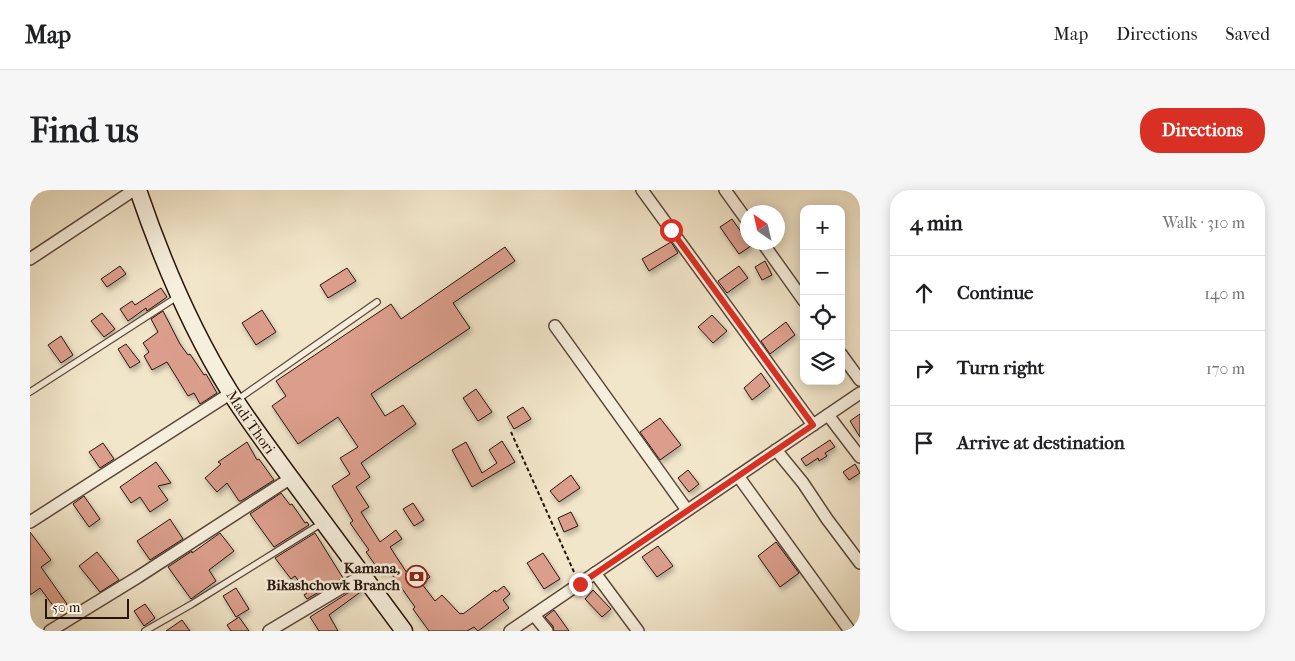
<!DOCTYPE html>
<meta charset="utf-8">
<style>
body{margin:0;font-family:"IM FELL French Canon",serif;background:#f6f6f6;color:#202124}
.controls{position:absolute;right:15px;top:15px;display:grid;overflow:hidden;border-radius:10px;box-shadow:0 2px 12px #0003}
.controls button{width:45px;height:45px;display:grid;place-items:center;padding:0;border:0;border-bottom:1px solid #e0e0e0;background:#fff;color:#202124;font:25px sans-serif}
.compass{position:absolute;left:710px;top:15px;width:45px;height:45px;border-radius:50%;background:#fff;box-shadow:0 2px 12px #0003;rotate:326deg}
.scale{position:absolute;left:15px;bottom:12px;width:84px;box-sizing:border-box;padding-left:5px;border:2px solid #29140b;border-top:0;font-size:14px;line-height:18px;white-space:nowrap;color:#29140b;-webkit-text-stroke:4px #f7efdd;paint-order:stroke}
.stop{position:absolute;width:15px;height:15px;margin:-11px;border:4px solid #d93025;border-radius:50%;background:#fff}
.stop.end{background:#d93025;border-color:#fff;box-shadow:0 1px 5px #0008}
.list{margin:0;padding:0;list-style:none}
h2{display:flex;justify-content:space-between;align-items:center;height:65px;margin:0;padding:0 20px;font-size:21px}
h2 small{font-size:16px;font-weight:400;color:#757577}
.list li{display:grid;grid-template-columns:32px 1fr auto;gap:15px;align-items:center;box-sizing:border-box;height:75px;padding:0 20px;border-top:1px solid #e0e0e0}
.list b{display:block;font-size:19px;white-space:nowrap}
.list em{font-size:16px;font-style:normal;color:#757577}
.icon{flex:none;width:28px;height:28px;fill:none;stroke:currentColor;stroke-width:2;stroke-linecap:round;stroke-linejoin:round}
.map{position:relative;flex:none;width:830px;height:441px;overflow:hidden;border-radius:20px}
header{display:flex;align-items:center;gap:30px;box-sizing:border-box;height:70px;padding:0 25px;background:#fff;border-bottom:1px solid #e0e0e0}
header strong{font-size:24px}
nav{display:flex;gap:28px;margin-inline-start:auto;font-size:18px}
.intro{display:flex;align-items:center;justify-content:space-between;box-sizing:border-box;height:120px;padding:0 30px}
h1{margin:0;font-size:35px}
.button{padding:12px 22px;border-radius:20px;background:#d93025;color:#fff;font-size:18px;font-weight:700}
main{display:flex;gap:30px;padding:0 30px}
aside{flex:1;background:#fff;border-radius:20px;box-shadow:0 2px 12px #0003}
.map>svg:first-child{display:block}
</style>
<header>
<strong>Map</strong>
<nav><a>Map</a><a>Directions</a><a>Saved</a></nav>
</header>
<div class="intro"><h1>Find us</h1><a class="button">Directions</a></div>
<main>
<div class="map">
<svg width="830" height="441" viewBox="0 0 830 441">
<defs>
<filter id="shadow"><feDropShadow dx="2" dy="3.5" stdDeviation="2.5" flood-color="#0004"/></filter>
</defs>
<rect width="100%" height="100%" fill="#f2e6ca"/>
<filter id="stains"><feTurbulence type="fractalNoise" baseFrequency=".004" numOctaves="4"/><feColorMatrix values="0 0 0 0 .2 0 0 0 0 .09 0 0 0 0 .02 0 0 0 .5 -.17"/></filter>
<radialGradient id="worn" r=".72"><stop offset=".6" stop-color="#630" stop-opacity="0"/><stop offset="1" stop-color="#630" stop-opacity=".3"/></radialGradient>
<g fill="#db9e8c" stroke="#29140b" filter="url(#shadow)">
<path d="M702,29l19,27 -12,8 -19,-27z"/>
<path d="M641,52l7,11 -29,18 -7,-12z"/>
<path d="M475,57l10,14 -62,42 17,25 -99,66 14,22 18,-11 13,19 -55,39 9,14 -14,10 13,20 -8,5 19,30 16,-12 6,9 -12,8 17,26 3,-3 4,5 9,-8 7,10 -8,7 13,17 7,-6 18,19 2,-1 1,1 32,-24 1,2 8,-6 6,8 -7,6 6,8 -31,23 -4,-4 -7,4h-38l-16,-22 2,-2 -27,-38 -7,4 -15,-21 3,-2 -19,-27 3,-2 -21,-35 18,-12 -10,-16 18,-11 -20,-30 -40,27 -26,-38 14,-10 -10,-15 115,-77 10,15z"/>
<path d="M735,71l7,14 -10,5 -7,-13z"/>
<path d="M90,76l6,8 -19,13 -6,-8z"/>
<path d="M709,76l9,12 -21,15 -9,-12z"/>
<path d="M317,78l9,13 -28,17 -8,-13z"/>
<path d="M131,98l6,9 -20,14 -1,-3 -18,13 -8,-12 12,-8 3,4z"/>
<path d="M232,120l14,22 -20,13 -14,-22z"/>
<path d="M133,121l17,33 8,11 2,-1 14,21 2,-1 11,19 -17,11 -6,-11 -6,3 -21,-34 -15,8 -8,-14 5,-4 -6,-9 15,-11 -7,-13z"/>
<path d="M72,123l13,16 -11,8 -13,-16z"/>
<path d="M682,125l15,16 -14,12 -15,-16z"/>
<path d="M756,132l9,13 -25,19 -9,-13z"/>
<path d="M31,146l12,19 -12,8 -13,-18z"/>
<path d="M96,154l14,18 -10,6 -12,-19z"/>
<path d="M731,183l9,13 -18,14 -8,-12z"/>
<path d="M446,199l16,23 -14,9 -15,-23z"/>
<path d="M493,217l8,12 -17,10 -7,-12z"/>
<path d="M830,224v23l-10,-16z"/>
<path d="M630,228l21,27 -21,15 -20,-28z"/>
<path d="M800,250l5,7 -10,6 2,3 -8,5 -1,-3 -12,8 -5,-7z"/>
<path d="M472,251l13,21 -43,25 -20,-37 14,-8 16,31 15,-10 -8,-13z"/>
<path d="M217,252l10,18 2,-1 15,21 -33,21h-2l-12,-18 -10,9 -12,-14 16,-14 -3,-2z"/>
<path d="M73,253l11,16 -14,9 -11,-16z"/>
<path d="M126,272l15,21 -13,3 10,14 -18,12 -10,-15 -9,6 -11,-16z"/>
<path d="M825,274l5,9 -11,7 -6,-8z"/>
<path d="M658,280l11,14 -10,8 -11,-14z"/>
<path d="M541,285l9,13 -21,14 -9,-11z"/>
<path d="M251,303l9,12 2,-1 13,19 2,-1 2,3 -35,22 -24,-33z"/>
<path d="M54,306l16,23 -11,8 -16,-23z"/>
<path d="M383,313l11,17 -10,6 -11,-17z"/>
<path d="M541,322l7,14 -14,6 -6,-14z"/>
<path d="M140,329l13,20 -33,21 -13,-19z"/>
<path d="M0,342l21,28 -10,7 26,37 -10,7 -17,-23 -10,7z"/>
<path d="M190,343l14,18 -25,19 7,11 -25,18 -23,-32 24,-16v2z"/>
<path d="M285,343l28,45 -36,21 -3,-4 3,-2 -12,-17 -4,3 -16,-21z"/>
<path d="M746,352l23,31 -19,14 -22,-31z"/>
<path d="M628,356l15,20 -16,11 -15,-20z"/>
<path d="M67,362l22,28 -19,12 -21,-26z"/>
<path d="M513,363l17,26 -16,10 -17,-26z"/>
<path d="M329,396l3,5 -33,24 9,16h-19l-9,-14z"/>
<path d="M206,398l13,21 -13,8 -13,-21z"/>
<path d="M563,400l18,19 -9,8 -17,-18z"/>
<path d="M115,414l10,14 -11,8 -10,-15z"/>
<path d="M524,420l15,21h-15l-1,-5 -8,-9z"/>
<path d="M209,427l10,14h-18l-4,-6z"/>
<path d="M152,430l8,11h-24z"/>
</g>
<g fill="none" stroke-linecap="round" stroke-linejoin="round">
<defs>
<g id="service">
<path d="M0,202l147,-95"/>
<path d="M207,210l140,-98"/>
<path d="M115,441l47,-27 130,-81"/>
</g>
<g id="minor">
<path d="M612,0l171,235"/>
<path d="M695,0l23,32"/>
<path d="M732,52l42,59"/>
<path d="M0,69l104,-69"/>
<path d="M525,136l132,184"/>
<path d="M811,164l19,26"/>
<path d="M798,225l32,42"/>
<path d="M746,260l27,33 24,36 33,44"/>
<path d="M708,286l112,155"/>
<path d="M0,332l201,-129"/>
<path d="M565,383l43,58"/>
<path d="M504,425l13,16"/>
<path d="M20,441l88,-54 153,-99"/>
<path d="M239,441l94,-56"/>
<path d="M480,441l350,-238"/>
</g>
<g id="secondary">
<path id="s1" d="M108,0c24,71 53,139 92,202 21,33 43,62 66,93 36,49 72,97 108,146"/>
</g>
</defs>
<use href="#service" stroke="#5b483b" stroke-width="8"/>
<use href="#minor" stroke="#5b483b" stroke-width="14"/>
<use href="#secondary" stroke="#29140b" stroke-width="19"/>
<path stroke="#29140b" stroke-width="2" stroke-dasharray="4 2.5" stroke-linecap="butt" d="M481,242l63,140"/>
<use href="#service" stroke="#f7efdd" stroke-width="5.5"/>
<use href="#minor" stroke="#f7efdd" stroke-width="11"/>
<use href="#secondary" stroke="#f7efdd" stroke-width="16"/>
</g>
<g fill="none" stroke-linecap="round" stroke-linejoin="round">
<path stroke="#d93025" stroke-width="6" d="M550,394l233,-159 -142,-195"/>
</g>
<defs>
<symbol id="bank-ring" viewBox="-11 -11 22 22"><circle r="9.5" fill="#f7efdd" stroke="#8f2418" stroke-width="1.5"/><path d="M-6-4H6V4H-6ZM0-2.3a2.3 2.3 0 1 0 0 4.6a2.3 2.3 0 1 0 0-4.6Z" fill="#8f2418"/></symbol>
</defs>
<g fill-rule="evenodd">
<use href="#bank-ring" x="374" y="374" width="25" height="25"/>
</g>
<g text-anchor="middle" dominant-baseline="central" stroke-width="5" stroke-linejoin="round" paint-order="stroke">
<g font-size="15" fill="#29140b" stroke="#f7efdd">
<text stroke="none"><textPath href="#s1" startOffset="259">Madi Thori</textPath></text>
</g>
<g font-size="15" font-weight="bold" fill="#29140b" stroke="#f7efdd" text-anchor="end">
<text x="370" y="378">Kamana,<tspan x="370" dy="17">Bikashchowk Branch</tspan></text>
</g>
</g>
<rect width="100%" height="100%" filter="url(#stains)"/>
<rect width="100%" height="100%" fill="url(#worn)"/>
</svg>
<div class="controls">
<button>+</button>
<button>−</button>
<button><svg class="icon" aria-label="locate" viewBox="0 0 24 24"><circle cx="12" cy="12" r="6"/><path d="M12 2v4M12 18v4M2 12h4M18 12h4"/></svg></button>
<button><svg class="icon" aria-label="layers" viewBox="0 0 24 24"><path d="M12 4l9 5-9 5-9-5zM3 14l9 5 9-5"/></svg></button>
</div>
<svg class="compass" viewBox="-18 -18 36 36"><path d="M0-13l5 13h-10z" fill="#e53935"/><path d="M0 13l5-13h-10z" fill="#757577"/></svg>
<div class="scale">50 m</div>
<div class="stop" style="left:641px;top:40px"></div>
<div class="stop end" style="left:550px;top:394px"></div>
</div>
<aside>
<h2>4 min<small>Walk · 310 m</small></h2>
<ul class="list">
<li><svg class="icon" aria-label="ahead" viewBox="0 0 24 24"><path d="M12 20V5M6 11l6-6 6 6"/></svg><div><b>Continue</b></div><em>140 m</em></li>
<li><svg class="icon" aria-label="right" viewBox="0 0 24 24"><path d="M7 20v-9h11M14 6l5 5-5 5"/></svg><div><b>Turn right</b></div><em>170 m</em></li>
<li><svg class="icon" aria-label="arrive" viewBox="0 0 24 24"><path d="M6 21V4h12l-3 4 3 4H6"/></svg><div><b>Arrive at destination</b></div></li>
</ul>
</aside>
</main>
